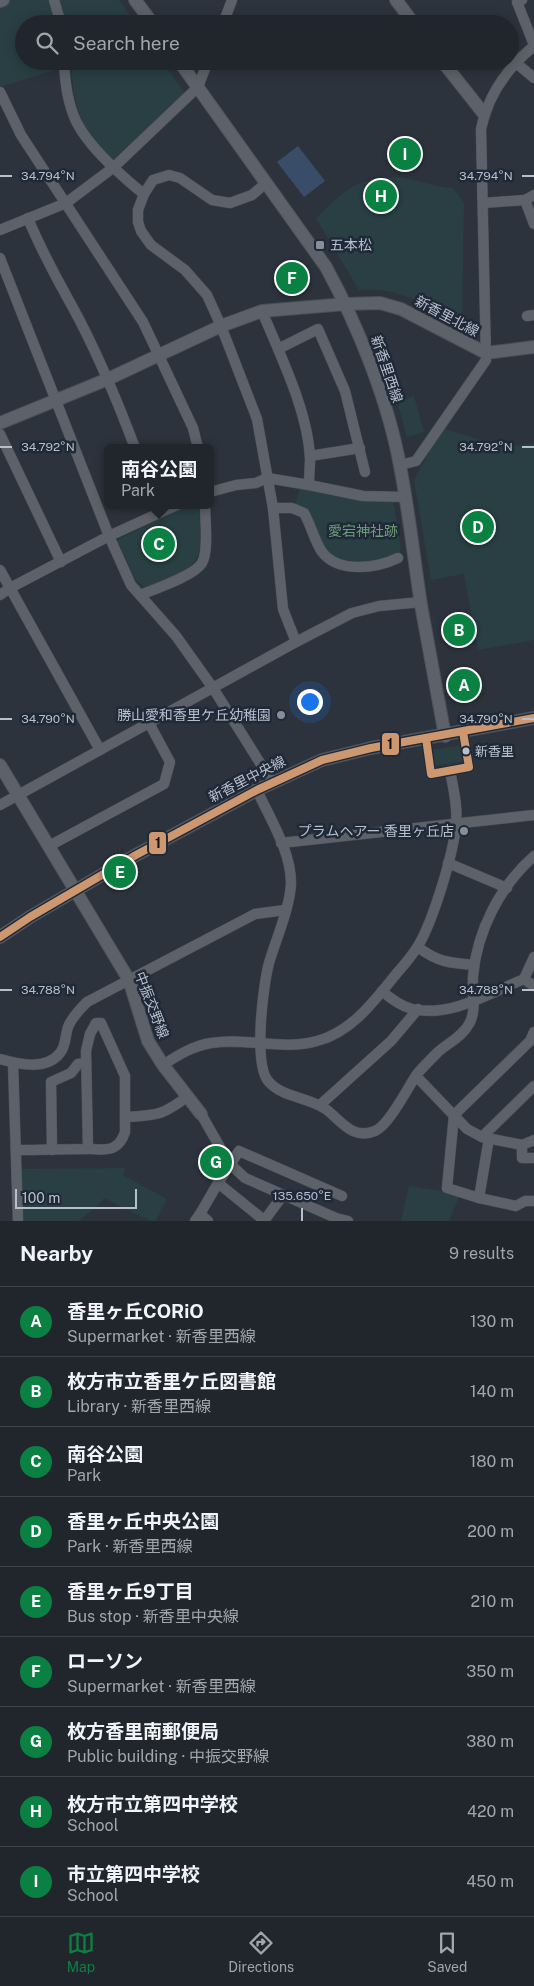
<!DOCTYPE html>
<meta charset="utf-8">
<style>
body{margin:0;font-family:"Public Sans","Noto Sans JP",sans-serif;background:#2d3239;color:#f1f3f6}
.scale{position:absolute;left:15px;bottom:12px;width:122px;box-sizing:border-box;padding-left:5px;border:2px solid #b7bfcc;border-top:0;font-size:14px;line-height:18px;white-space:nowrap;color:#b7bfcc;-webkit-text-stroke:4px #1f2938;paint-order:stroke}
.you{position:absolute;left:309px;top:701px;width:18px;height:18px;margin:-12px;border:4px solid #fff;border-radius:50%;background:#1a73e8;box-shadow:0 0 0 8px #1a73e833}
.badge{display:grid;place-items:center;width:32px;height:32px;border-radius:50%;background:#0b8043;color:#fff;font-size:16px;font-weight:700}
.pin{position:absolute;translate:-50% -50%;border:2px solid #fff;box-shadow:0 1px 5px #0006}
.popup{position:absolute;left:104px;top:444px;width:110px;height:65px;box-sizing:border-box;display:grid;place-content:center;border-radius:8px;background:#21262d;filter:drop-shadow(0 1px 4px #0005);font-size:16px;white-space:nowrap;color:#a2a5aa}
.popup b{font-size:19px;color:#f1f3f6}
.popup::after{content:'';position:absolute;left:50%;top:100%;margin-left:-10px;border:10px solid transparent;border-top-color:#21262d}
.list{margin:0;padding:0;list-style:none}
h2{display:flex;justify-content:space-between;align-items:center;height:65px;margin:0;padding:0 20px;font-size:21px}
h2 small{font-size:16px;font-weight:400;color:#a2a5aa}
.list li{display:grid;grid-template-columns:32px 1fr auto;gap:15px;align-items:center;box-sizing:border-box;height:70px;padding:0 20px;border-top:1px solid #3e4349}
.list b{display:block;font-size:19px;white-space:nowrap}
.list p{margin:0;font-size:16px;white-space:nowrap;color:#a2a5aa}
.list em{font-size:16px;font-style:normal;color:#a2a5aa}
.icon{flex:none;width:28px;height:28px;fill:none;stroke:currentColor;stroke-width:2;stroke-linecap:round;stroke-linejoin:round}
.map{position:relative;flex:none;width:534px;height:1221px;overflow:hidden}
.search{position:absolute;background:#21262d;box-shadow:0 2px 12px #0003;left:15px;right:15px;top:15px;height:55px;display:flex;align-items:center;gap:12px;box-sizing:border-box;padding:0 18px;border-radius:28px;color:#a2a5aa;font-size:19px}
.sheet{height:695px;background:#21262d}
nav{display:flex;justify-content:space-around;align-items:center;box-sizing:border-box;height:70px;border-top:1px solid #3e4349;background:#21262d;font-size:14px;color:#a2a5aa}
nav a{display:grid;justify-items:center;gap:2px}
nav .on{color:#0b8043}
.map>svg:first-child{display:block}
</style>
<div class="map">
<svg width="534" height="1221" viewBox="0 0 534 1221">
<rect width="100%" height="100%" fill="#2c333c"/>
<g fill="#293f43">
<path d="M9,0h43l7,24h-35v37h38v3l-10,7 -52,16v-83z"/>
<path d="M59,0h60l17,24h-71z"/>
<path d="M71,61h91l24,34 -73,65c-35,-36 -39,-49 -42,-99z"/>
<path d="M394,177c20,1 39,10 59,11l11,15 -2,121c-32,-18 -65,-38 -103,-34l-43,-72c30,-28 34,-37 78,-41z"/>
<path d="M414,396l10,36 -17,5 -10,-36z"/>
<path d="M442,428l42,13 29,5 21,-3v197l-56,10 -14,-76 -33,6 -17,-100z"/>
<path d="M300,488l42,10 51,1 8,51 -4,5 -20,7 -27,1 -13,-4 -8,-5 -34,-49z"/>
<path d="M188,505h11c0,16 4,36 -1,51 -6,15 -39,26 -53,32l-10,-9 -18,-39z"/>
<path d="M463,745l3,16 -33,5 -3,-16z"/>
<path d="M125,1168l-2,7 44,24 -11,22h-5l-47,-23c-3,6 -19,17 -25,23h-59l-2,-52z"/>
<path d="M409,1186l51,8 -11,27h-48z"/>
</g>
<path fill="#3a4d68" d="M298,146l27,35 -21,16 -27,-35z"/>
<g fill="none" stroke-linecap="round" stroke-linejoin="round">
<defs>
<g id="minor">
<path d="M54,0l7,24"/>
<path d="M522,0l-5,2 17,43"/>
<path d="M223,24l9,-24"/>
<path d="M64,61c2,53 14,73 51,108 10,9 18,17 29,25"/>
<path d="M516,63l18,15"/>
<path d="M0,92l21,43 122,187 50,106 5,20"/>
<path d="M266,183l-14,12 -22,8 -18,-3 -32,-22 -11,-3 -16,5 -9,14 -6,16v12l3,9 10,14 34,25 22,25 14,31 36,93 16,89 10,101 13,33"/>
<path d="M525,200l9,24"/>
<path d="M483,203l42,-3 9,-5"/>
<path d="M28,218c14,36 34,69 52,103 21,41 39,84 55,127"/>
<path d="M0,230l66,-27 48,-36 84,-80 10,-26"/>
<path d="M0,258l109,278 22,49 45,51 37,52 59,94"/>
<path d="M262,311c18,44 46,100 48,147 0,9 -1,18 -1,27"/>
<path d="M527,316l7,-1"/>
<path d="M278,349l40,-20 27,62 20,81"/>
<path d="M0,434l61,128"/>
<path d="M310,456l50,-8"/>
<path d="M400,465l16,-4 70,-101 -5,-231c7,-34 26,-61 53,-83"/>
<path d="M210,492l26,-7 20,-2 11,-5 42,7 54,11 42,1"/>
<path d="M273,508h19l12,5c7,12 10,27 18,39 17,22 55,16 76,6"/>
<path d="M0,570l100,180"/>
<path d="M0,595l10,-7 99,-52 68,-31"/>
<path d="M140,595c15,-6 54,-19 62,-32 7,-12 3,-43 3,-58"/>
<path d="M426,738l5,36 38,-7 -6,-35"/>
<path d="M257,790c13,29 34,61 34,93 -1,25 -15,56 -22,80 -6,22 -16,103 0,119 14,16 41,15 58,28 15,12 26,30 48,21 14,-6 32,-42 42,-57 6,-7 14,-15 21,-22 10,-9 24,-15 31,-28 8,-13 3,-33 4,-48 4,-45 27,-90 61,-120"/>
<path d="M0,805l296,-163 56,-29 27,-7 42,-4"/>
<path d="M281,843l253,-28"/>
<path d="M49,846l115,-62 6,-22 -21,-39"/>
<path d="M448,863l59,25"/>
<path d="M418,947c19,15 32,16 56,18"/>
<path d="M524,979l10,7"/>
<path d="M382,991c9,8 19,15 30,18 38,9 78,-16 112,-30l10,-22"/>
<path d="M534,1032l-4,9 -76,74 -7,73 32,10 37,8 9,-5h9"/>
<path d="M0,1059c18,5 46,12 60,-6 6,-7 5,-17 8,-26 4,-10 12,-18 19,-25l168,-88 30,-4"/>
<path d="M13,1063l5,158"/>
<path d="M163,1065c15,-10 30,-19 48,-22 35,-6 71,8 106,-2 35,-9 58,-41 80,-68 7,-8 15,-17 21,-27 15,-25 36,-93 38,-123 2,-17 -3,-35 -6,-53"/>
<path d="M416,1076l51,53 15,8 40,8"/>
<path d="M320,1105l71,-64 27,-32"/>
<path d="M201,1114l28,49 16,15 91,40 12,3"/>
<path d="M125,1117c32,-2 37,-1 63,-21"/>
<path d="M482,1137l52,-51"/>
<path d="M534,1140l-12,5v13h12"/>
<path d="M16,1150c25,0 50,-1 75,-1 6,0 17,2 23,-2 6,-3 9,-9 11,-15v-56l-24,-53h-5l-6,11 -4,17 2,98"/>
<path d="M52,1150l-1,-68 20,-9 7,-9 8,-1"/>
<path d="M218,1183l21,-32 103,45"/>
<path d="M479,1198l10,-60"/>
<path d="M200,1214l18,-31 47,38"/>
<path d="M195,1221l5,-7 8,7"/>
<path d="M264,1221l19,-26"/>
</g>
<g id="tertiary">
<path d="M135,0l18,24"/>
<path d="M396,0l18,24"/>
<path d="M0,1l3,-1"/>
<path d="M179,61l147,206c32,59 62,133 74,199 9,46 14,93 21,139 8,43 16,87 24,131"/>
<path d="M442,61l42,53"/>
<path d="M0,423l108,-44 113,-53 41,-15 84,-7 34,-1 21,6 85,44 48,-6"/>
<path d="M0,765l129,215 19,61 15,24 38,49"/>
<path d="M0,937l30,-20 106,-62 121,-65 65,-30 49,-12 163,-30"/>
</g>
</defs>
<use href="#minor" stroke="#4b4f56" stroke-width="11"/>
<use href="#tertiary" stroke="#4b4f56" stroke-width="14"/>
<use href="#minor" stroke="#5d6169" stroke-width="10"/>
<use href="#tertiary" stroke="#5d6169" stroke-width="12"/>
<defs>
<g id="bus-1">
<path d="M426,738l5,36 38,-7 -6,-35"/>
<path d="M0,937l30,-20 106,-62 121,-65 65,-30 49,-12 163,-30"/>
</g>
</defs>
<use href="#bus-1" stroke="#1f2938" stroke-width="11"/>
<use href="#bus-1" stroke="#cd976f" stroke-width="8"/>
</g>
<path fill="none" stroke="#b7bfcc" stroke-width="2" d="M0,176h12M522,176h12M0,447h12M522,447h12M0,719h12M522,719h12M0,990h12M522,990h12M302,1208v13"/>
<g fill="#868e9a" stroke="#1f2938" stroke-width="2">
<rect x="315" y="240" width="10" height="10" rx="2.5"/>
<circle cx="281" cy="715" r="5"/>
<circle cx="464" cy="831" r="5"/>
</g>
<circle fill="#b7bfcc" stroke="#1f2938" stroke-width="2" cx="466" cy="751" r="4.5"/>
<g text-anchor="middle" dominant-baseline="central" stroke-width="5" stroke-linejoin="round" paint-order="stroke">
<g font-size="13" fill="#b7bfcc" stroke="#1f2938" text-anchor="start">
<text x="475" y="751">新香里</text>
</g>
<g font-size="14" fill="#b7bfcc" stroke="#1f2938" text-anchor="end">
<text x="330" y="245" text-anchor="start">五本松</text>
<text x="271" y="715">勝山愛和香里ケ丘幼稚園</text>
<text x="454" y="831">プラムヘアー 香里ヶ丘店</text>
</g>
<g font-size="14" fill="#b7bfcc" stroke="#1f2938">
<text transform="translate(447 316) rotate(28)">新香里北線</text>
<text transform="translate(387 369) rotate(71)">新香里西線</text>
<text transform="translate(247 779) rotate(-27)">新香里中央線</text>
<text transform="translate(152 1005) rotate(69)">中振交野線</text>
</g>
<g font-size="14" fill="#6d9e78" stroke="#1f2938">
<text x="363" y="531">愛宕神社跡</text>
</g>
</g>
<g font-size="12" text-anchor="middle" fill="#b7bfcc" stroke="#1f2938" stroke-width="5" stroke-linejoin="round" paint-order="stroke">
<text x="48" y="180">34.794°N</text>
<text x="486" y="180">34.794°N</text>
<text x="48" y="451">34.792°N</text>
<text x="486" y="451">34.792°N</text>
<text x="48" y="723">34.790°N</text>
<text x="486" y="723">34.790°N</text>
<text x="48" y="994">34.788°N</text>
<text x="486" y="994">34.788°N</text>
<text x="302" y="1200">135.650°E</text>
</g>
<g stroke="#1f2938" stroke-width="2">
<rect x="381" y="732" width="19" height="24" rx="5" fill="#cd976f"/>
<rect x="148" y="831" width="19" height="24" rx="5" fill="#cd976f"/>
</g>
<g font-size="14" text-anchor="middle" font-weight="bold" fill="#111">
<text x="390" y="749">1</text>
<text x="158" y="848">1</text>
</g>
</svg>
<div class="scale">100 m</div>
<div class="you"></div>
<div class="pin badge" style="left:464px;top:685px">A</div>
<div class="pin badge" style="left:459px;top:630px">B</div>
<div class="pin badge" style="left:159px;top:544px">C</div>
<div class="popup"><b>南谷公園</b>Park</div>
<div class="pin badge" style="left:478px;top:527px">D</div>
<div class="pin badge" style="left:120px;top:872px">E</div>
<div class="pin badge" style="left:292px;top:278px">F</div>
<div class="pin badge" style="left:216px;top:1162px">G</div>
<div class="pin badge" style="left:381px;top:196px">H</div>
<div class="pin badge" style="left:405px;top:154px">I</div>
<div class="search"><svg class="icon" aria-label="search" viewBox="0 0 24 24"><circle cx="10" cy="10" r="6"/><path d="M15 15l6 6"/></svg>Search here</div>
</div>
<section class="sheet">
<h2>Nearby<small>9 results</small></h2>
<ul class="list">
<li><span class="badge">A</span><div><b>香里ヶ丘CORiO</b><p>Supermarket · 新香里西線</p></div><em>130 m</em></li>
<li><span class="badge">B</span><div><b>枚方市立香里ケ丘図書館</b><p>Library · 新香里西線</p></div><em>140 m</em></li>
<li><span class="badge">C</span><div><b>南谷公園</b><p>Park</p></div><em>180 m</em></li>
<li><span class="badge">D</span><div><b>香里ヶ丘中央公園</b><p>Park · 新香里西線</p></div><em>200 m</em></li>
<li><span class="badge">E</span><div><b>香里ヶ丘9丁目</b><p>Bus stop · 新香里中央線</p></div><em>210 m</em></li>
<li><span class="badge">F</span><div><b>ローソン</b><p>Supermarket · 新香里西線</p></div><em>350 m</em></li>
<li><span class="badge">G</span><div><b>枚方香里南郵便局</b><p>Public building · 中振交野線</p></div><em>380 m</em></li>
<li><span class="badge">H</span><div><b>枚方市立第四中学校</b><p>School</p></div><em>420 m</em></li>
<li><span class="badge">I</span><div><b>市立第四中学校</b><p>School</p></div><em>450 m</em></li>
</ul>
</section>
<nav>
<a class="on"><svg class="icon" aria-label="map" viewBox="0 0 24 24"><path d="M3 6l6-2 6 2 6-2v14l-6 2-6-2-6 2zM9 4v14M15 6v14"/></svg>Map</a>
<a><svg class="icon" aria-label="directions" viewBox="0 0 24 24"><path d="M12 3l9 9-9 9-9-9zM9 14v-3h6M13 9l2 2-2 2"/></svg>Directions</a>
<a><svg class="icon" aria-label="saved" viewBox="0 0 24 24"><path d="M7 4h10v16l-5-4-5 4z"/></svg>Saved</a>
</nav>
